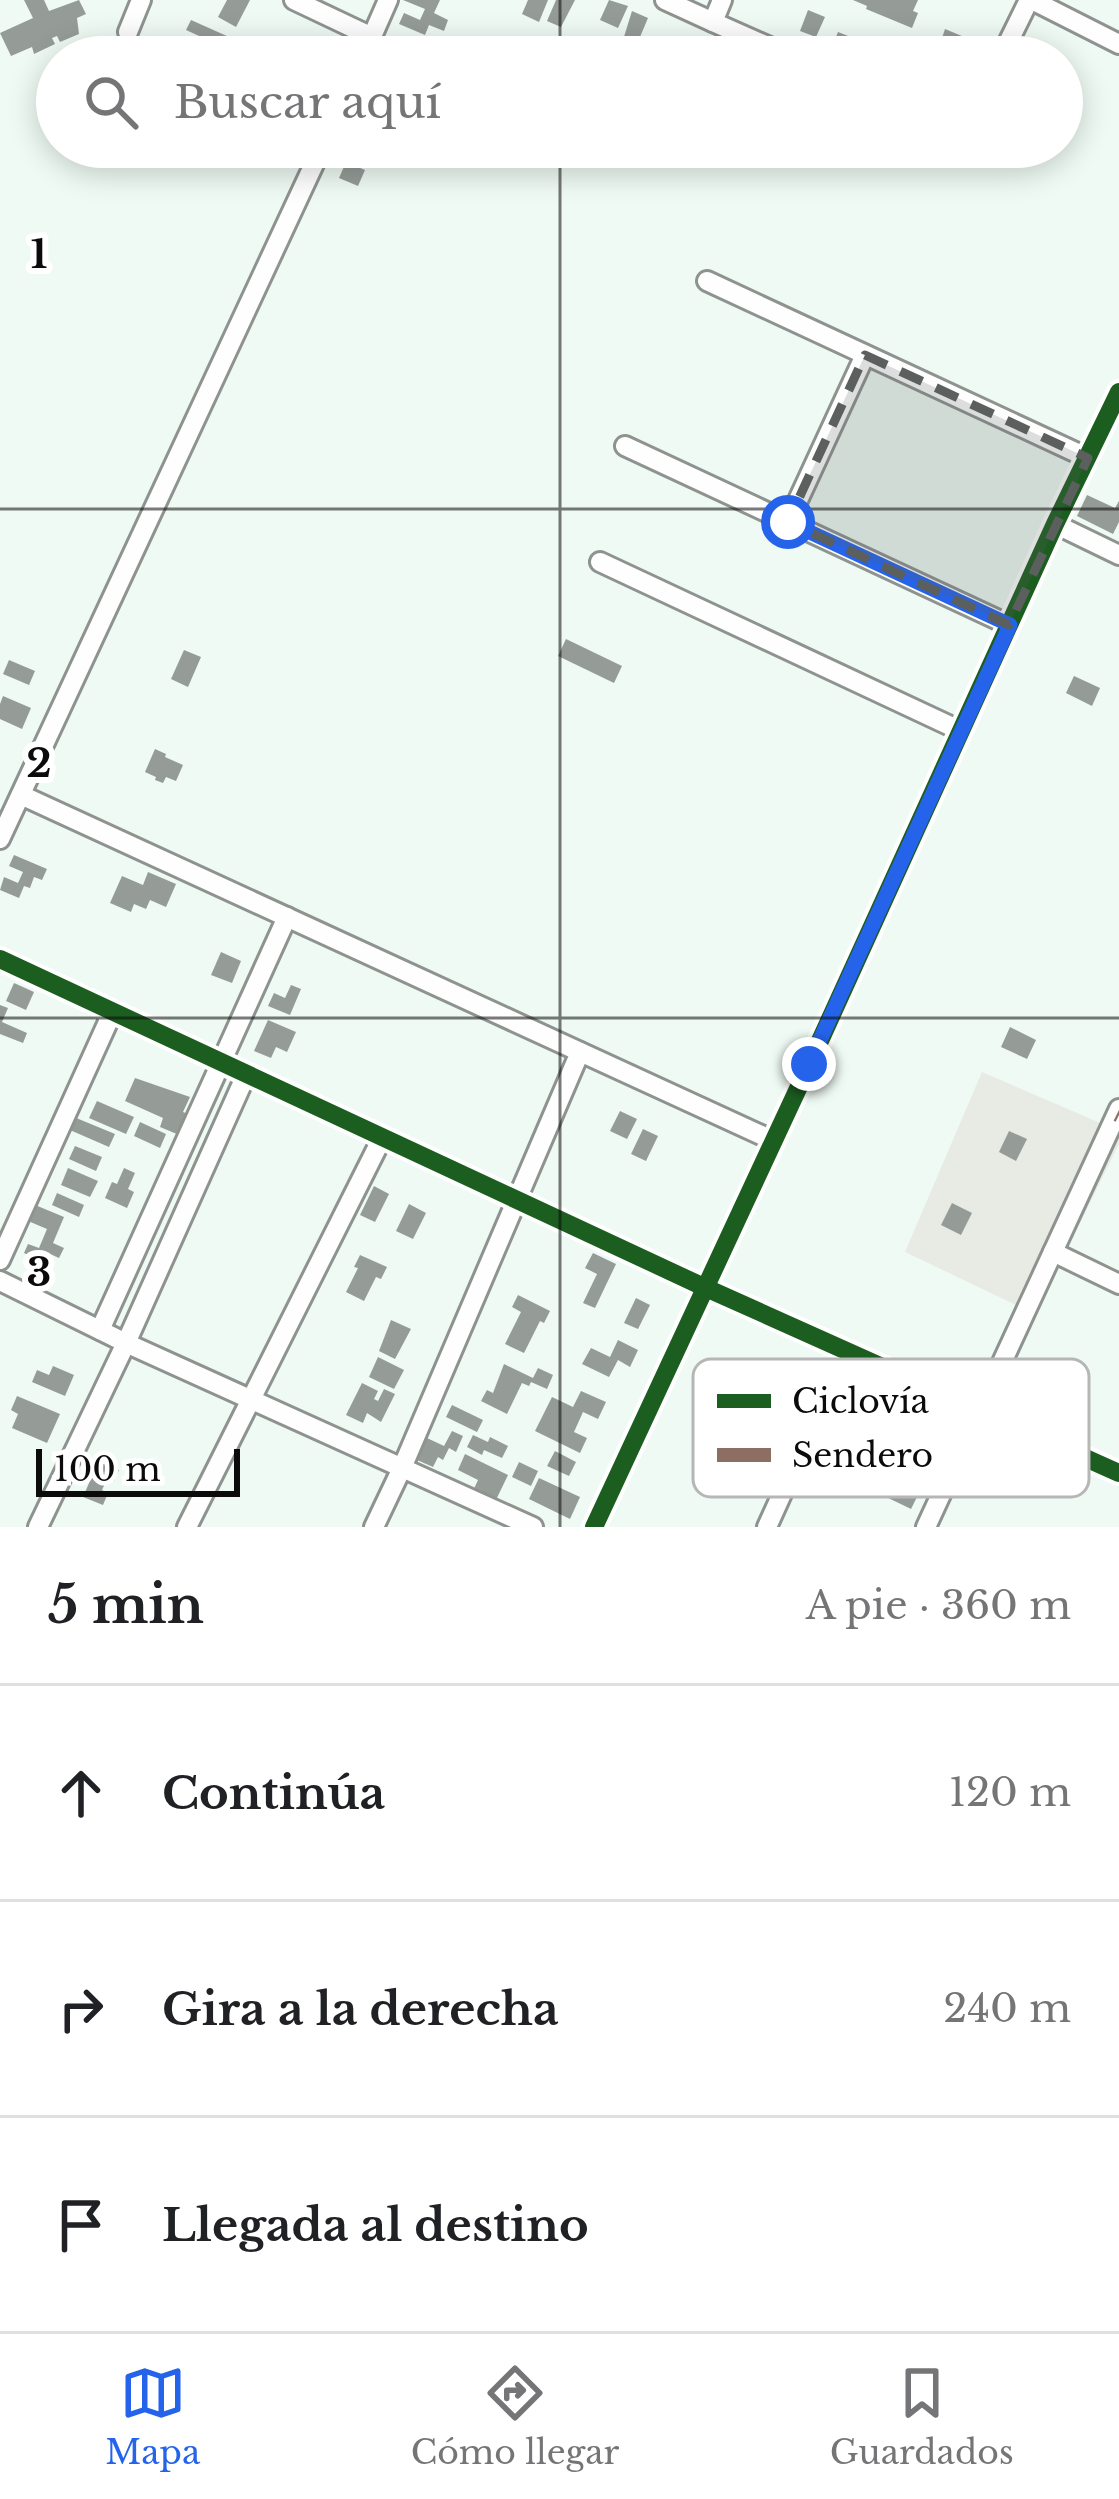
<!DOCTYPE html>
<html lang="es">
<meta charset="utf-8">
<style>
body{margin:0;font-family:"Libre Baskerville",serif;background:#f2f2f2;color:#202124}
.scale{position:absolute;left:36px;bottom:30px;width:204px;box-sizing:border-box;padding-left:12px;border:6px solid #0b0b0b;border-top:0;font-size:33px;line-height:42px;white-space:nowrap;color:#0b0b0b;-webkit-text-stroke:9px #fff;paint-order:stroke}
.stop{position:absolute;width:36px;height:36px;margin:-27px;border:9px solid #2563eb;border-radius:50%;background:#fff}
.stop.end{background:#2563eb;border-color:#fff;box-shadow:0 3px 12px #0008}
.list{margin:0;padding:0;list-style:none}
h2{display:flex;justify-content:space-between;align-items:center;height:156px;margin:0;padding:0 48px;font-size:51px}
h2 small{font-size:39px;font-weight:400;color:#757577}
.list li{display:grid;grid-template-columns:78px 1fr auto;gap:36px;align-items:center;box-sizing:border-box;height:216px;padding:0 48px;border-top:3px solid #e0e0e0}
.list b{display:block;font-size:45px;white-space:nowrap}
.list em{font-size:39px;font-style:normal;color:#757577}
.icon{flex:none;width:66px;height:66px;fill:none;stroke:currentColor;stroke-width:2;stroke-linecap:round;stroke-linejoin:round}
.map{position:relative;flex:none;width:1119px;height:1527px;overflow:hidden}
.search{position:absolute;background:#fff;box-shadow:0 6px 30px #0003;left:36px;right:36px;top:36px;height:132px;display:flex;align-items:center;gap:30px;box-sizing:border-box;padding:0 42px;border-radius:66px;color:#757577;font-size:45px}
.sheet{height:804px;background:#fff}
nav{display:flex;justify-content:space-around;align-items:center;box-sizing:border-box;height:168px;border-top:3px solid #e0e0e0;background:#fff;font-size:33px;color:#757577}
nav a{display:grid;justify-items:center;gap:6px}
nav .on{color:#2563eb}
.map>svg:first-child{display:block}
</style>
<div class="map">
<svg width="1119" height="1527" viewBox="0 0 1119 1527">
<rect width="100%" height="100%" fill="#effaf4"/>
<path fill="#e8eae4" d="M982,1072l137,59v13l-84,170 -130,-62z"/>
<g fill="#959c98">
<path d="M24,0h20l5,11 30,-11 7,14 -9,4 2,16 -19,8 -3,-6 -5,2 3,6 -21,10 -2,-7 -21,9 -11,-23 33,-15z"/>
<path d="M227,0h23l-14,27 -18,-10z"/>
<path d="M403,0h37l-6,13 14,7 -4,11 -15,-6 -4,10 -26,-11 5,-11 16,7 5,-11z"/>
<path d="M528,0h20l-9,22 -17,-8z"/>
<path d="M556,0h19l-14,27 -14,-6z"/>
<path d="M609,0l19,6 -10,22 -18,-8z"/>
<path d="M853,0h65l-5,11 5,2 -6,15 -46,-19 1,-3z"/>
<path d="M808,10l17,7 -9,20 -16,-6z"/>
<path d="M632,11l16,7 -8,19 7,3 -4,9 -20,-9z"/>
<path d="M191,20l83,37h-29l-59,-27z"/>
<path d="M945,29l41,17 -4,11 -41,-16z"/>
<path d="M838,32l28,11 -4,11 -14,-6 -4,9 -14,-5z"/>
<path d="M330,36l18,9 -5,12h-23z"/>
<path d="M346,162l19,8 -7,16 -19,-8z"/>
<path d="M1087,495l28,13 4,-7v21l-6,12 -36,-18z"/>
<path d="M566,639l56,27 -8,17 -56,-27z"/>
<path d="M184,650l17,7 -13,30 -17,-8z"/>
<path d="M9,660l26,11 -6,14 -26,-11z"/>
<path d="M1074,676l26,12 -8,18 -26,-13z"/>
<path d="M3,696l28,12 -9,21 -22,-10v-15z"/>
<path d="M155,749l11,5 -1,3 18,8 -7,16 -10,-4 -3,6 -8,-3 1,-3 -11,-5z"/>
<path d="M14,855l33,14 -5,11 -8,-3 -4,11 -6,-2 -5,12 -19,-8 4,-13 14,6 5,-11 -14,-6z"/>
<path d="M148,872l28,12 -10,23 -16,-7 -4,9 -12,-5 -3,8 -21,-9 12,-27 21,9z"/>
<path d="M221,952l20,9 -9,22 -21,-8z"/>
<path d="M14,983l20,9 -8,18 -20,-9z"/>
<path d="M291,985l10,4 -11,26 -22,-9 6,-13 11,5z"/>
<path d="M0,1005l8,3 -6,14 25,11 -4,10 -23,-9z"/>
<path d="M268,1020l28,12 -9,20 -11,-5 -5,11 -17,-7z"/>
<path d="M1010,1027l26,13 -9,19 -26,-12z"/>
<path d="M135,1078l55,19 -7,15 10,4 -9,21 -24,-10 3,-9 -38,-17z"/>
<path d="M97,1101l37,16 -8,17 -37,-16z"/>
<path d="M620,1111l17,8 -10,20 -17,-8z"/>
<path d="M69,1115l46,19 -6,13 -46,-20z"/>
<path d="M140,1122l26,12 -6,14 -26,-12z"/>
<path d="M643,1129l15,7 -12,25 -15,-7z"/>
<path d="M1009,1131l18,8 -11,22 -17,-9z"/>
<path d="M75,1146l27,11 -6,14 -27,-12z"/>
<path d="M68,1168l30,13 -8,16 -29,-12z"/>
<path d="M124,1168l11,5 -7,16 6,3 -7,16 -22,-10 7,-16 5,2z"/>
<path d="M374,1186l15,8 -14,28 -15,-7z"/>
<path d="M57,1193l27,12 -5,12 -27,-12z"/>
<path d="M28,1202l36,15 -11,26 11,5 -5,10 -11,-5 -4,9 -20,-9 4,-9 11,4 8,-19 -26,-11z"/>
<path d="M952,1203l20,10 -11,22 -20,-10z"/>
<path d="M409,1204l17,9 -13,26 -17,-8z"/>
<path d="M593,1253l23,11 -21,44 -12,-5 14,-29 -12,-6z"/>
<path d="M360,1255l27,12 -6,12 -5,-2 -12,24 -18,-9 12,-24 -4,-1z"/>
<path d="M518,1295l32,16 -6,12 -4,-2 -16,32 -19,-9 16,-32 -9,-5z"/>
<path d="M636,1298l14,7 -12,24 -14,-6z"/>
<path d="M391,1320l20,9 -16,30 -16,-8z"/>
<path d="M618,1340l20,10 -8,17 -12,-7 -9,17 -27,-13 9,-16 19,9z"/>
<path d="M378,1357l26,13 -10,19 -25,-12z"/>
<path d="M504,1364l29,14 5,-10 15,7 -6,14 -16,-7 -2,4 -7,-3 -15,31 -26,-13 6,-11 6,3z"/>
<path d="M53,1366l21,9 -9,21 -33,-14 5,-12 12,5z"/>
<path d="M362,1383l16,8 -4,8 4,2 6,-12 11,5 -14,28 -14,-9 -4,10 -17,-8z"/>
<path d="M581,1391l25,11 -8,17 -15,-7 -9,20 13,6 -7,15 -45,-22 17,-34 21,10z"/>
<path d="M17,1396l43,18 -13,29 -35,-15 6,-14 -7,-4z"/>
<path d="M452,1405l31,15 -6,12 -31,-15z"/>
<path d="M452,1431l11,5 -7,16 -7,-4 -6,12 -5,-3 -5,10 -16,-7 10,-22 17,8z"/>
<path d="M473,1435l15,7 2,-5 18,9 -6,12 -18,-8 -2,5 -15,-8z"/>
<path d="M555,1451l21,11 -7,14 -22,-10z"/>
<path d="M465,1454l43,21 -14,29 -22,-11 6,-13 -20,-10z"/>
<path d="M98,1462l21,8 -5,11 -7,-2 -5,11 6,3 -5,12 -20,-8z"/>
<path d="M519,1462l19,9 -7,15 -19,-9z"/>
<path d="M890,1473l31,16 -10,20 -31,-15z"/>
<path d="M539,1478l41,19 -10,22 -41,-20z"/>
</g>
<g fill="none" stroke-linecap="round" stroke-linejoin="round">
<defs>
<g id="minor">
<path d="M294,0l78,37"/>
<path d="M665,0l48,22"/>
<path d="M722,0l-9,22 79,35"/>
<path d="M1032,0l87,44"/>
<path d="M128,32l13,-32"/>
<path d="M363,57l25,-57"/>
<path d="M1001,57l28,-57"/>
<path d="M707,281l381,177"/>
<path d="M625,446l384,179"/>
<path d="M788,522l77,-167"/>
<path d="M1055,524l64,31"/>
<path d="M600,562l361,169"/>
<path d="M21,795l753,346"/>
<path d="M0,839l322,-692"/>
<path d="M0,959l706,329 413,185"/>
<path d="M1053,1252l66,32"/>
<path d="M0,1260l113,-249"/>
<path d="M0,1281l126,62 407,184"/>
<path d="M100,1330l187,-413"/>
<path d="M38,1527l88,-184 120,-268"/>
<path d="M187,1527l195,-389"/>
<path d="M374,1527l28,-59 178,-416"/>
<path d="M594,1527l215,-462 246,-541 64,-132"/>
<path d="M767,1527l79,-175"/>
<path d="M926,1527l193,-418"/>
</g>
</defs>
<use href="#minor" stroke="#8e9390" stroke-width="24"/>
<use href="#minor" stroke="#fdfefd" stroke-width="18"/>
<path stroke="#8d6e63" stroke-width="15" stroke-dasharray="30 15" stroke-linecap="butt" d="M1117,1114l2,1"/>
<defs>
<g id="cycleway">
<path d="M0,959l706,329 413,185"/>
<path d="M594,1527l215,-462 246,-541 64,-132"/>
</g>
</defs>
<use href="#cycleway" stroke="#fff" stroke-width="26"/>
<use href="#cycleway" stroke="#1b5e20" stroke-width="18"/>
</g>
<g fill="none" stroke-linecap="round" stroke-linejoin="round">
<path stroke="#2563eb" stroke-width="15" d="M788,522l222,103 -201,439"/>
</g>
<path fill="#5b5f5d" fill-opacity="0.2" stroke="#5b5f5d" stroke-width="9" stroke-dasharray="24 15" stroke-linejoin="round" d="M865,355l223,103 -79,167 -221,-103z"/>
<path fill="none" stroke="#0b0b0b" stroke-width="3" stroke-opacity="0.55" d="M560,0v57M560,147v1380M0,509h1119M0,1018h1119"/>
<rect x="693" y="1359" width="396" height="138" rx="18" fill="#fff" stroke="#b6b6b6" stroke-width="3"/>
<rect x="717" y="1394" width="54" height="14" fill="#1b5e20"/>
<rect x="717" y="1448" width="54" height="14" fill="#8d6e63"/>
<g font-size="33" fill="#0b0b0b">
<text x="792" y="1413">Ciclovía</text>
<text x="792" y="1467">Sendero</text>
</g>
<g font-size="39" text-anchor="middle" font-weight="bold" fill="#0b0b0b" stroke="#fff" stroke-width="12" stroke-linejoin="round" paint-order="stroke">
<text x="39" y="268">1</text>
<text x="39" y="777">2</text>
<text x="39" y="1286">3</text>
</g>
</svg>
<div class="scale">100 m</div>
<div class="stop" style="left:788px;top:522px"></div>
<div class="stop end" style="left:809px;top:1064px"></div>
<div class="search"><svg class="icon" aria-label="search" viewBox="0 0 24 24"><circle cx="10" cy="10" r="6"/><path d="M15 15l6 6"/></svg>Buscar aquí</div>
</div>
<section class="sheet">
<h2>5 min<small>A pie · 360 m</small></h2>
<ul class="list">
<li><svg class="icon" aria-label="ahead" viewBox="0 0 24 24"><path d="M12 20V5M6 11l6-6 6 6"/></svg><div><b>Continúa</b></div><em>120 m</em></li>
<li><svg class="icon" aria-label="right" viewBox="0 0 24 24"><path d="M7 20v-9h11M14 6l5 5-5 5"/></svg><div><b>Gira a la derecha</b></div><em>240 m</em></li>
<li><svg class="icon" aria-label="arrive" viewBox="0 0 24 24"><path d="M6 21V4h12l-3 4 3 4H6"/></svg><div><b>Llegada al destino</b></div></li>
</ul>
</section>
<nav>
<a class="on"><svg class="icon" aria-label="map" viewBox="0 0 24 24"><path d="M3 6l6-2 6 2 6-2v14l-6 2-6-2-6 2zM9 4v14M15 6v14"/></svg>Mapa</a>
<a><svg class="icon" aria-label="directions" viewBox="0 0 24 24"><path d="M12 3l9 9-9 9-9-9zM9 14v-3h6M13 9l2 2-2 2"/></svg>Cómo llegar</a>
<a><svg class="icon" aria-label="saved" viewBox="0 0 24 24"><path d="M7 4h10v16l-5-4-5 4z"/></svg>Guardados</a>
</nav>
